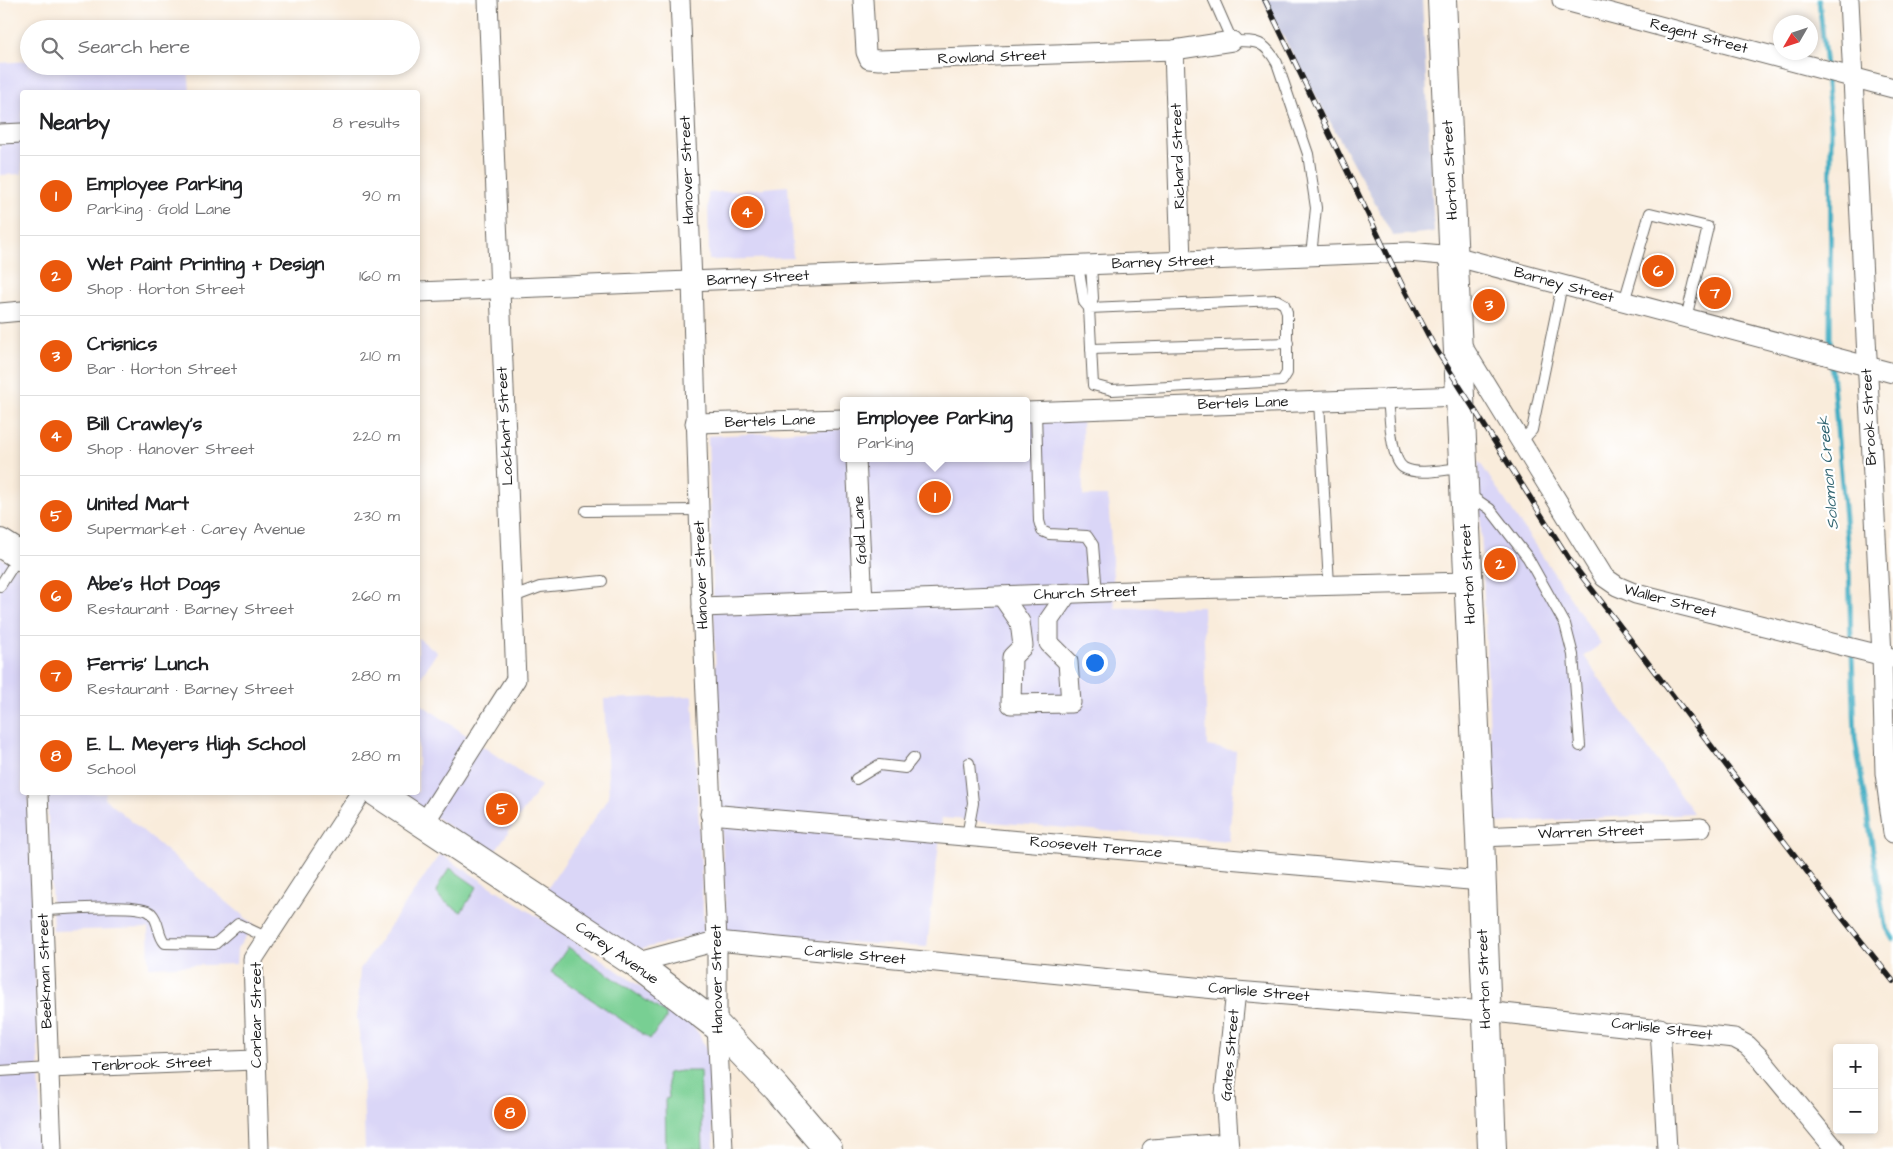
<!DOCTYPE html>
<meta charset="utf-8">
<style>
body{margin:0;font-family:"Architects Daughter",sans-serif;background:#f6f6f6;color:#202124}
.controls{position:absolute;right:15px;bottom:15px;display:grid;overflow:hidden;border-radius:5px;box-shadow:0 2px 8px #0003}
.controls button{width:45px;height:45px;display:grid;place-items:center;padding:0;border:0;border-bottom:1px solid #e0e0e0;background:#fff;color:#202124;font:25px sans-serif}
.compass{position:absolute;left:1773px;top:15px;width:45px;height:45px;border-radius:50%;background:#fff;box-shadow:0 2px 8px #0003;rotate:231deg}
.you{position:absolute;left:1094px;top:662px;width:18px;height:18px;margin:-12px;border:4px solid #fff;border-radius:50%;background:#1a73e8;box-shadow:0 0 0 8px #1a73e833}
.badge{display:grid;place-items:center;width:32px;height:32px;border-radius:50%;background:#ea580c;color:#fff;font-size:16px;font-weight:700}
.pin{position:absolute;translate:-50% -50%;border:2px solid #fff;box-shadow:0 1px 5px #0006}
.popup{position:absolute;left:840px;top:397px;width:190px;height:65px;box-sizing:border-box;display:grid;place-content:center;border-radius:5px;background:#fff;filter:drop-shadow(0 1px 4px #0005);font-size:16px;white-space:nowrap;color:#757577}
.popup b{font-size:19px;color:#202124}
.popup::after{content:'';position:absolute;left:50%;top:100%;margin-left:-10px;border:10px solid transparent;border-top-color:#fff}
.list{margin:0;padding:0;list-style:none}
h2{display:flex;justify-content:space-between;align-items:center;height:65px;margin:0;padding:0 20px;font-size:21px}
h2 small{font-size:16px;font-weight:400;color:#757577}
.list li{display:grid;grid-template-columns:32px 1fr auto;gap:15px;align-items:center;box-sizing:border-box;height:80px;padding:0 20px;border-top:1px solid #e0e0e0}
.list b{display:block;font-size:19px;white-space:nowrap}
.list p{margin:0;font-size:16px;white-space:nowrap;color:#757577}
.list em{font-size:16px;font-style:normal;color:#757577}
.icon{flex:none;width:28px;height:28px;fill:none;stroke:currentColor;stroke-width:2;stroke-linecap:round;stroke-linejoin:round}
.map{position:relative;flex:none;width:1893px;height:1149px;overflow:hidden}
.search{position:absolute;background:#fff;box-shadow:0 2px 8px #0003;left:20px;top:20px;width:400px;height:55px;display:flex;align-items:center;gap:12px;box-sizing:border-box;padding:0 18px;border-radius:28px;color:#757577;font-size:19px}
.panel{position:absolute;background:#fff;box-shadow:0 2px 8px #0003;left:20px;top:90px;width:400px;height:705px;border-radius:5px}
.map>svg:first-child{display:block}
</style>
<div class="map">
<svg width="1893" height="1149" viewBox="0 0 1893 1149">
<rect width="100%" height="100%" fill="#fff"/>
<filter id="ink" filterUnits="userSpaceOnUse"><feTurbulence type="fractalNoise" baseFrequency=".02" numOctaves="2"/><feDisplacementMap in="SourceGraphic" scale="10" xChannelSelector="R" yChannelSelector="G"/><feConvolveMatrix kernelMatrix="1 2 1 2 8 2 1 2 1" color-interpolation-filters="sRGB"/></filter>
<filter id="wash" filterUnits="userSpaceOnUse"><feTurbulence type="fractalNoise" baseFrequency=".0096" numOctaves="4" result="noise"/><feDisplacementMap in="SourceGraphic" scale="20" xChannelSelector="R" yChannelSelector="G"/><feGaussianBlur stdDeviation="1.12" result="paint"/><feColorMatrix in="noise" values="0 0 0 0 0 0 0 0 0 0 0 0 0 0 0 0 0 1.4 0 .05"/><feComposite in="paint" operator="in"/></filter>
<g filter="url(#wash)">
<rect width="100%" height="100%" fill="#f9ecdb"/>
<g fill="#dad6f7">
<path d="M29,61v5h159l2,26h-168v82l-22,1v-112z"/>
<path d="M788,186l5,72 -84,2 -1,-67z"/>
<path d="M1082,416l1,80h25l7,112 88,-1 4,139 29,5 -7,90 -287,-23 -15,129 -200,-12 -7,-135 -12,-364 136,-7v29h182v-39z"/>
<path d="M1478,460l123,184 -17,12 109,157 -199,10z"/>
<path d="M0,557l22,14v221l6,1 14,356h-42z"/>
<path d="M418,638l19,14 -19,30z"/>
<path d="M693,696l11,237 -70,18 -89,-59 64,-95 -5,-98z"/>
<path d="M418,702l123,84 -49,69 -93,-62 19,-1z"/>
<path d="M47,793h59l-2,5 150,127 -17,24 -1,15 -87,3 -1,-39 -95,3z"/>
<path d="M440,854l131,84 118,83 10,13 10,22 5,93h-349l-3,-91 -5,-41 3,-48z"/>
</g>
<path fill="#c0c2dd" d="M1263,0h159l12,232 -41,4z"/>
<g fill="#78cf93" stroke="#4a7658">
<path d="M450,868l27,19 -16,25 -19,-12 -5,-7 2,-9z"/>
<path d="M568,947l98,67v5l-16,20 -99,-67z"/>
<path d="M681,1071h19l3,78h-37l-1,-50 4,-1 -2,-25z"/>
</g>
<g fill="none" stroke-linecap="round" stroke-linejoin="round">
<g stroke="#43adc3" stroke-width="5">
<path d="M1819,0l7,67"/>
<path d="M1826,75l5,52 -1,224"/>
<path d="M1831,360l18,204 2,79"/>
<path d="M1852,652l3,86 30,187 8,14"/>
</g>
</g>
</g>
<g filter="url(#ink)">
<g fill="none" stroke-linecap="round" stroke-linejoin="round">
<defs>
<g id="lane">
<path d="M1214,0l18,41c24,0 32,-1 45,22l31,91 8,54 -5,48"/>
<path d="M1078,265l6,37 5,6"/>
<path d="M1624,302l26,-89 58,14 -22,91"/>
<path d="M1089,308l188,-8 7,4 3,8v61l-5,8 -170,9 -19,-5 -4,-77 4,-10 -2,-33"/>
<path d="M1091,349l197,-6"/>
<path d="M1388,398c2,16 2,62 16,70 14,8 42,1 57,0"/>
<path d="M1319,401l10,184"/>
<path d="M1036,411l3,110 3,10 7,3 38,2 6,9 4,48"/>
<path d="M1521,442l11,-12 30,-145"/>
<path d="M1467,493l23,16 38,49 37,66 8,31 7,91"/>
<path d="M586,511l112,-1"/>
<path d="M0,586l19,-30"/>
<path d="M513,597l27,-10 62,-6"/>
<path d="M856,779l23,-14 26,3 8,-10"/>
<path d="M967,836l6,-33 -4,-40"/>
<path d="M43,910c19,0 96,-8 108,3 9,9 6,21 14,30l50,1 23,-20 30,14"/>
<path d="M0,1071l49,-3"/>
</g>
<g id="street">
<path d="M680,0l12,281 10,326 15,334v85l6,123"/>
<path d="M863,0l3,52 3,7 10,1 295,-10 58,-9"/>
<path d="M1562,0l331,88"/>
<path d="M1849,0l33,655 3,118 8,60"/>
<path d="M1174,50l7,212"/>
<path d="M0,134l22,-1"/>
<path d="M418,292l990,-40 46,4 439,117"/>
<path d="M0,313l22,-2"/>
<path d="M1459,341l145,236 13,9 19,8 256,64"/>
<path d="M1026,412l434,-16"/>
<path d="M695,423l149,-4"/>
<path d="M856,458l7,144"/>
<path d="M1002,596l18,26 3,24 -11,11 -1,47 60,-1 -3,-41 -19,-19v-23l18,-26"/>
<path d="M702,607l482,-18 284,-7"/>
<path d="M38,792l14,357"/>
<path d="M710,814l771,67"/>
<path d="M423,825l93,-146 -28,-679"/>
<path d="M1480,837l221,-9"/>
<path d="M635,963l82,-22 519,50 249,20 249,27 13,7 12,12 76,92"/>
<path d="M1660,1028l7,121"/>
<path d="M49,1068l206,-8"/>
<path d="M259,1149l-6,-190 109,-167"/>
<path d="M1152,1149l76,-6"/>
<path d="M1229,1149l-4,-55 11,-103"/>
</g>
<path id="secondary" d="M1442,0l38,837 12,312"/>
<g id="primary">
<path d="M0,543l22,14"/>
<path d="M376,792l259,171 82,63 59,62 52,61"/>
</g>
</defs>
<use href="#lane" stroke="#69655f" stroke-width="12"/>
<use href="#street" stroke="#69655f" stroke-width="21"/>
<use href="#secondary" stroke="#69655f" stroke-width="30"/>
<use href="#primary" stroke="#69655f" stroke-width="30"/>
<use href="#lane" stroke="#fff" stroke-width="10"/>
<use href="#street" stroke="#fff" stroke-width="19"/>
<use href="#secondary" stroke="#fff" stroke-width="28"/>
<use href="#primary" stroke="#fff" stroke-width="28"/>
<defs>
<path id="rail" d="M1265,0l137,285 32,61 137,216 270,354 52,65"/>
</defs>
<use href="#rail" stroke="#1c1c1c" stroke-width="5.5"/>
<use href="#rail" stroke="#fff" stroke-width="4" stroke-dasharray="11" stroke-linecap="butt"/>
</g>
</g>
<g text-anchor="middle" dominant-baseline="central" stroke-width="4.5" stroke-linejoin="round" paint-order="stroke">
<g font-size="15" fill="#1c1c1c" stroke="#fff">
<text transform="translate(1699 36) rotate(15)">Regent Street</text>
<text transform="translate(992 57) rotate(-2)">Rowland Street</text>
<text transform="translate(1178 156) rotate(-92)">Richard Street</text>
<text transform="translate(687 170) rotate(-92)">Hanover Street</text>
<text transform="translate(1450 170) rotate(-93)">Horton Street</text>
<text transform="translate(1163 262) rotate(-2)">Barney Street</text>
<text transform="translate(758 278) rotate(-3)">Barney Street</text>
<text transform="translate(1564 285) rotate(15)">Barney Street</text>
<text transform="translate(1243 403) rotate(-2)">Bertels Lane</text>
<text transform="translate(1869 417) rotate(-93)">Brook Street</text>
<text transform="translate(770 421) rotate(-2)">Bertels Lane</text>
<text transform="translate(505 426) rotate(-93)">Lockhart Street</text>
<text transform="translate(860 530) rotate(-93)">Gold Lane</text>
<text transform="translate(1468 574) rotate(-93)">Horton Street</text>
<text transform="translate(701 575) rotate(-92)">Hanover Street</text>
<text transform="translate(1085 593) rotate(-2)">Church Street</text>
<text transform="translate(1670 601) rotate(15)">Waller Street</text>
<text transform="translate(1591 832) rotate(-2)">Warren Street</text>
<text transform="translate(1096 847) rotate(5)">Roosevelt Terrace</text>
<text transform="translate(617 953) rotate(35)">Carey Avenue</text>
<text transform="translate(855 955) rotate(5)">Carlisle Street</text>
<text transform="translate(45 971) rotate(-92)">Beekman Street</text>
<text transform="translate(717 979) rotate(-91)">Hanover Street</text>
<text transform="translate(1484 979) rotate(-92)">Horton Street</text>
<text transform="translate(1259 992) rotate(5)">Carlisle Street</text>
<text transform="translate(256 1015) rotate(-90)">Corlear Street</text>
<text transform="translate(1662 1029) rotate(7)">Carlisle Street</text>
<text transform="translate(1230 1055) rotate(-85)">Gates Street</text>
<text transform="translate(152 1064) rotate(-2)">Tenbrook Street</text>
</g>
<g font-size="16" font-style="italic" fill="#306470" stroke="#fff">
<text transform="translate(1828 473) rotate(-95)">Solomon Creek</text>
</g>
</g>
</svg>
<div class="controls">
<button>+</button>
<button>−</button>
</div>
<svg class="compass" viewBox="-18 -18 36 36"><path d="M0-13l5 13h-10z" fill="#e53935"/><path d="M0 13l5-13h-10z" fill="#757577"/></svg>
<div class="you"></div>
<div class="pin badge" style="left:935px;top:497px">1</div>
<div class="popup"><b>Employee Parking</b>Parking</div>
<div class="pin badge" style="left:1500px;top:564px">2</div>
<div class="pin badge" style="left:1489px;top:305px">3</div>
<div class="pin badge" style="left:747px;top:212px">4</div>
<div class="pin badge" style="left:502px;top:809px">5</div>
<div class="pin badge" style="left:1658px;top:271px">6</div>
<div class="pin badge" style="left:1715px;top:293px">7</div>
<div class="pin badge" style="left:510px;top:1113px">8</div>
<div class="search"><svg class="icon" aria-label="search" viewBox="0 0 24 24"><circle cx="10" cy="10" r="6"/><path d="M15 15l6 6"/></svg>Search here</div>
<section class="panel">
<h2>Nearby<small>8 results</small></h2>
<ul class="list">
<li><span class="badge">1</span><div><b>Employee Parking</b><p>Parking · Gold Lane</p></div><em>90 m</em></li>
<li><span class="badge">2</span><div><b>Wet Paint Printing + Design</b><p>Shop · Horton Street</p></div><em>160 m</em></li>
<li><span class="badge">3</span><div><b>Crisnics</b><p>Bar · Horton Street</p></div><em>210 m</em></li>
<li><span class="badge">4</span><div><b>Bill Crawley's</b><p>Shop · Hanover Street</p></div><em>220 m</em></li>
<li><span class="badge">5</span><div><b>United Mart</b><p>Supermarket · Carey Avenue</p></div><em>230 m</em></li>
<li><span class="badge">6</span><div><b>Abe's Hot Dogs</b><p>Restaurant · Barney Street</p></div><em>260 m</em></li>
<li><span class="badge">7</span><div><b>Ferris' Lunch</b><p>Restaurant · Barney Street</p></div><em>280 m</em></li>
<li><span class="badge">8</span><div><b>E. L. Meyers High School</b><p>School</p></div><em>280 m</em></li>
</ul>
</section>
</div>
